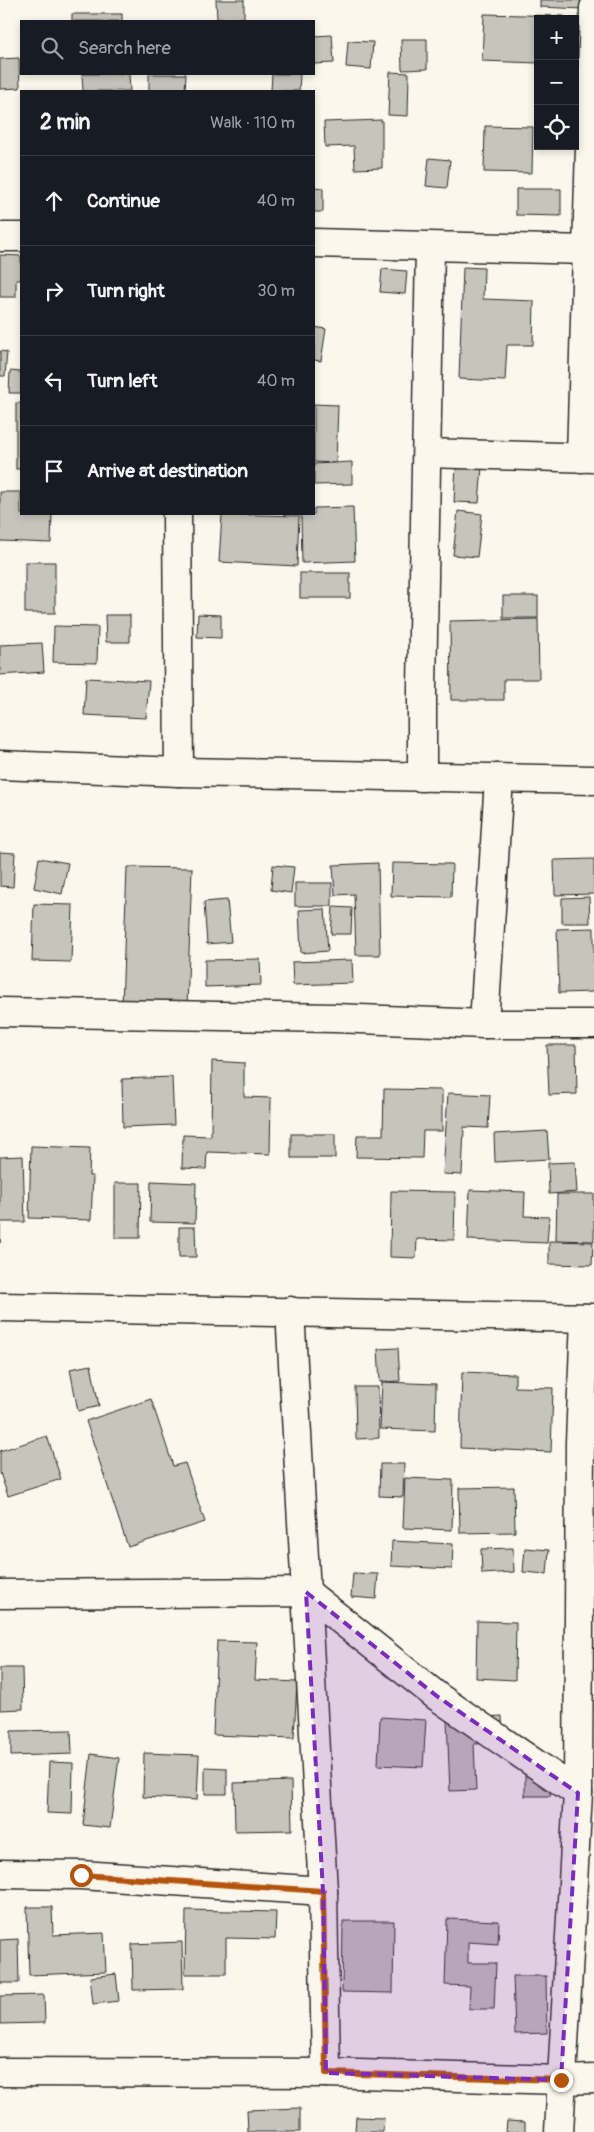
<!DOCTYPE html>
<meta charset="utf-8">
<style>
body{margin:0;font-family:Pangolin,sans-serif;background:#20242c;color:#f1f3f6}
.controls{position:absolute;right:15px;top:15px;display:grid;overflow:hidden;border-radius:0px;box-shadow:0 2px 8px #0003}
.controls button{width:45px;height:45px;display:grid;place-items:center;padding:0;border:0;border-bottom:1px solid #363941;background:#171b24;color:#f1f3f6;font:25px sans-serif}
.stop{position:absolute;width:15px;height:15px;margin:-11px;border:4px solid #b45309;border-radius:50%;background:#fff}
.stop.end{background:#b45309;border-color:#fff;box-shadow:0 1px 5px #0008}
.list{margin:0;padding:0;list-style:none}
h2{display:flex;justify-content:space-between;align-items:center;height:65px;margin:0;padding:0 20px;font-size:21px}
h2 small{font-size:16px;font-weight:400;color:#9ea1a6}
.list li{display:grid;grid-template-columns:32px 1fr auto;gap:15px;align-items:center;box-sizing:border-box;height:90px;padding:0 20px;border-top:1px solid #363941}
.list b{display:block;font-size:19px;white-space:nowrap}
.list em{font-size:16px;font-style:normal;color:#9ea1a6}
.icon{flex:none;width:28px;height:28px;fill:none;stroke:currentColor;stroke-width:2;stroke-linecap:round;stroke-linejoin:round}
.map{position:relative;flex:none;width:594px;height:2132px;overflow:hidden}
.search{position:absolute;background:#171b24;box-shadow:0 2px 8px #0003;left:20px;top:20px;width:295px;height:55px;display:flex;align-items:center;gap:12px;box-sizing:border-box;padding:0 18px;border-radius:0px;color:#9ea1a6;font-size:19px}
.panel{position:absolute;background:#171b24;box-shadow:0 2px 8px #0003;left:20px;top:90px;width:295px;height:425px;border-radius:0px}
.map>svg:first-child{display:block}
</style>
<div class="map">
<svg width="594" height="2132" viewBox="0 0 594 2132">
<rect width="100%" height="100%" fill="#fbf7ec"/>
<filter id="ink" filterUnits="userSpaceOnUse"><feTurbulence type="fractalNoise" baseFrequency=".02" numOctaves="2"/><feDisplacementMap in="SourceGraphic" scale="10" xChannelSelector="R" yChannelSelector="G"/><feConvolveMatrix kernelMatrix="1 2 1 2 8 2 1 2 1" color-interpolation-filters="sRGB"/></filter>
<g filter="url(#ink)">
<g fill="#c7c4bc" stroke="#2b2b2b">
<path d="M216,0h28v18l-27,1z"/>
<path d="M540,0h44l-1,9 -43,-2z"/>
<rect x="72" y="14" width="50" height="7"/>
<path d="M484,14l80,2v3h-26v44l-56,-2z"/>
<path d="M332,35l2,28 -20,1v-28z"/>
<path d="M401,39h26v30l-25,1z"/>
<path d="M348,41l25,1 -2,27 -25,-2z"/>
<path d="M19,58l1,30 -20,1v-30z"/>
<path d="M390,72l19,1 -1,43 -20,-1z"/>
<path d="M82,74h47l1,17h-47z"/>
<path d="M149,74h37l-1,17h-36z"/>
<path d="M272,74h28l-1,17h-28z"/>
<path d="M382,120v48l-27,1 -1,-23 -29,1 -1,-25z"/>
<path d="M485,126l48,1 -1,46 -48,-1z"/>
<path d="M429,158l21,2 -3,28 -21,-2z"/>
<path d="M314,187l9,1v24h-9z"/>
<path d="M516,189h45v27l-45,-1z"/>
<path d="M0,255l21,1v24h-5v17h-16z"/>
<path d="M463,267l21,1 -1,31 51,2 -1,44h-26l-2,36 -46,-2z"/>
<path d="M382,269l25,2 -2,23 -25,-2z"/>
<path d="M314,327l12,2 -5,32 -7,-1z"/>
<path d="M0,351l7,1 -2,24h-5z"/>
<path d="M10,371l11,1v21h-12z"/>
<rect x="16" y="403" width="5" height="66"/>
<path d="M314,404l24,1 -2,58 -22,-1z"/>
<path d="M352,462v22l-38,1v-21z"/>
<path d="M456,465l26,2 -3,36 -25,-1z"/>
<path d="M0,492h21v22h31l-1,29 -51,-2z"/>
<path d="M353,507l2,54 -53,2 -1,-49h13v-6z"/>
<path d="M458,511l24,3 -5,43 -24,-2z"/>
<path d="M222,514l77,2 -2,50 -78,-4z"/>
<rect x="25" y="562" width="30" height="51"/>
<rect x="300" y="573" width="50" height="25"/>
<rect x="503" y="596" width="35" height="22"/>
<path d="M198,614l23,1v23l-24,-1z"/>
<path d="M105,615h25v27h-24z"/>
<path d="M538,619l1,60h-35v21h-53l-1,-79z"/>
<path d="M54,626l44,1 -1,36 -44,-1z"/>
<path d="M42,643l2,29 -44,3v-30z"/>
<path d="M86,678l63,3 -3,37 -62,-3z"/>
<path d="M0,852l15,1 -2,34 -13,-1z"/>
<path d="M39,858l29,5 -6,31 -28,-6z"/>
<path d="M594,859v35l-39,1 -1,-35z"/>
<path d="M378,863l2,92h-24l-2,-61 -19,1 -2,-30z"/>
<path d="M392,863l60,1 -1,33 -60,-1z"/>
<path d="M273,865l21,2 -3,26 -20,-3z"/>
<path d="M127,867l65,1 -5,140 -65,-2z"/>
<rect x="295" y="883" width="37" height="23"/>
<path d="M589,897l1,26h-28v-25z"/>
<path d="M227,900l4,42 -24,2 -3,-42z"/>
<path d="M34,904l39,1 -2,57 -39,-1z"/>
<path d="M333,907l19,1 -1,26h-20z"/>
<path d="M325,909l3,42 -27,2 -2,-43z"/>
<path d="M594,928v64l-35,1 -2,-64z"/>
<path d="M260,959l1,26 -56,2v-27z"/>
<path d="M352,960l1,23 -60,2 -1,-23z"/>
<path d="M547,1045h29l1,49 -28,1z"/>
<path d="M212,1061l32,2v34l27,1 -1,56 -63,-2 -1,17 -24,-1 1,-33 28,1z"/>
<path d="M172,1077l2,48 -51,2 -1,-48z"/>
<path d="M384,1089l58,1v41h-19l-1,27 -66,-1 1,-22h26z"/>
<path d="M448,1093l42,2 -2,33 -24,-1 -2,48 -19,-1z"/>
<path d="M547,1131l2,28 -54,3 -1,-28z"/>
<rect x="291" y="1134" width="44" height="24"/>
<path d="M31,1146l59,2 -1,28h4l-2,44 -62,-2z"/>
<path d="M23,1156l2,66h-25v21v-86z"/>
<path d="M575,1162l2,30 -28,2 -1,-31z"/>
<path d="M151,1181l45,2 -1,40 -45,-1z"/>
<path d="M115,1183h26l-1,55h-25z"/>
<path d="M470,1190l55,2 -1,24 25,1 -2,26 -79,-3z"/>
<path d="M391,1191l64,1 -1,48 -37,-1 -1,19 -26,-1z"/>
<path d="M557,1194h37v47l-38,-1z"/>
<path d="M179,1227h16l1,30h-17z"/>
<path d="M549,1241l44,1 -1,23 -43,-1z"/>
<path d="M398,1348l2,33 -20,1 -2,-33z"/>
<path d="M91,1365l8,41 -21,5 -8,-42z"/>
<path d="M462,1372l53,2v13l38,1 -2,64 -91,-4z"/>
<path d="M382,1382l54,2 -1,47 -55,-2z"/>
<path d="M355,1387h23l1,51 -23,1z"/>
<path d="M151,1399l22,67 12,-3 20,59 -77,25 -42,-126z"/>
<path d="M47,1436l14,43 -53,17 -8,-23v-22z"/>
<path d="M380,1464h24l-1,33 -24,-1z"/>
<path d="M405,1478l48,2 -1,50 -49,-2z"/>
<path d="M514,1487l1,45 -55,1 -1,-45z"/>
<path d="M392,1541l61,3 -1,25 -61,-3z"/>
<path d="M513,1548l1,24 -32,2 -1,-25z"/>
<path d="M525,1548l24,2 -2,24 -24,-2z"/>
<path d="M353,1573l25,1 -2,25 -25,-2z"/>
<path d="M477,1621l39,1 -1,58 -39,-2z"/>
<path d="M217,1641l40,1 -2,38 42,2 -3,56 -81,-3z"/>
<path d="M0,1668h22l1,41 -23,1z"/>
<path d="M502,1716l1,27 -29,1 2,46 -26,1 -3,-72z"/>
<path d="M380,1717l46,3 -3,47 -45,-2z"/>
<path d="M71,1730l1,24 -61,2v-25z"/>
<path d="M144,1753l55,2 -2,45 -54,-3z"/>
<path d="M91,1754l28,4 -9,70 -27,-3z"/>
<path d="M49,1762l24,1 -1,51 -25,-1z"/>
<path d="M205,1767l22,1v26h-22z"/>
<rect x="525" y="1774" width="25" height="22"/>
<path d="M291,1781l1,49 -57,1 -1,-48z"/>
<path d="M27,1907h25l1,28 51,-2 2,39 -77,3z"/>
<path d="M186,1910l90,2 -1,27 -49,-1v36h-41z"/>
<path d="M447,1919l52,2 -1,23 -30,-2v21h28l-2,46h-25l1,-23 -25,-1z"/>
<path d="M343,1921h51l-1,72 -51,-1z"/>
<path d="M18,1939l1,44h-19v-43z"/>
<path d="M182,1942l1,47 -50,1 -1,-46z"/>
<path d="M116,1974l3,27 -26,3 -3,-27z"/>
<path d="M513,1976h33l1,57 -32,1z"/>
<path d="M44,1995l1,28 -45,1v-28z"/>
<path d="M300,2108v24h-52l-1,-22z"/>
<path d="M356,2117l28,1 -1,14h-28z"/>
<path d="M507,2121l18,1v10h-19z"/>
</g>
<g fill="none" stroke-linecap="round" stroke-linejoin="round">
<defs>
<g id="minor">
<path d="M0,237h21"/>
<path d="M314,243l273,7"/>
<path d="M427,453l167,5"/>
<path d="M581,458l13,-450"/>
<path d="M177,514l2,258"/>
<path d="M422,777v-89l8,-441"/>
<path d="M0,1012l335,6 149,6h110"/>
<path d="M484,1024l15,-246"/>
<path d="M0,1307l594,11"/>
<path d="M290,1311l33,580 3,182"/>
<path d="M0,1594l306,-2 132,105 140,96"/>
<path d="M0,1874l81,1 242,16"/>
<path d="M0,2072l326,1 235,7 33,-1"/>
<path d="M559,2132l19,-339 2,-351 5,-124"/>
</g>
<path id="tertiary" d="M0,765l179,7 415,8"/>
</defs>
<use href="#minor" stroke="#2b2b2b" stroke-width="31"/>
<use href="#tertiary" stroke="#2b2b2b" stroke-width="31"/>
<use href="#minor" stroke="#fbf7ec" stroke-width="28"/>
<use href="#tertiary" stroke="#fbf7ec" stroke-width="28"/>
</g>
</g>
<g fill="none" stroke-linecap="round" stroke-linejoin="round" filter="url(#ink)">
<path stroke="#b45309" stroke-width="6" d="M81,1875l242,16 3,182 235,7"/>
</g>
<path fill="#7b2cbf" fill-opacity="0.2" stroke="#7b2cbf" stroke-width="4" stroke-dasharray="10 6" stroke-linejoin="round" d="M306,1592l132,105 140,96 -17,287 -235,-7 -3,-182z"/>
</svg>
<div class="controls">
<button>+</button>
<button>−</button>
<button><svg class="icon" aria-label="locate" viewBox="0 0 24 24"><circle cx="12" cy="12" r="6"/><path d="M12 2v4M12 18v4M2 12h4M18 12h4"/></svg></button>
</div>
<div class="stop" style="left:81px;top:1875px"></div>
<div class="stop end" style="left:561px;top:2080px"></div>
<div class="search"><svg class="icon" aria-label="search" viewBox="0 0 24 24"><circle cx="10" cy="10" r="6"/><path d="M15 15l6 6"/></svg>Search here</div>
<section class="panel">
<h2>2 min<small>Walk · 110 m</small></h2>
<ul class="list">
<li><svg class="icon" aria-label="ahead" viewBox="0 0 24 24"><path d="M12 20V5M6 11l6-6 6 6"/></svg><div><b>Continue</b></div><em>40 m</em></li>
<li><svg class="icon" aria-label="right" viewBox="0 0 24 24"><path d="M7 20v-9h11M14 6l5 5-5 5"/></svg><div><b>Turn right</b></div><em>30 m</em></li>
<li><svg class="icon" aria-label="left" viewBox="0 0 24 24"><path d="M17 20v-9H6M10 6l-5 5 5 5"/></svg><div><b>Turn left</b></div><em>40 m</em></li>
<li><svg class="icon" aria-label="arrive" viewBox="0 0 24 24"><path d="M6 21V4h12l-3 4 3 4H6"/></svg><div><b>Arrive at destination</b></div></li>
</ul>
</section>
</div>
